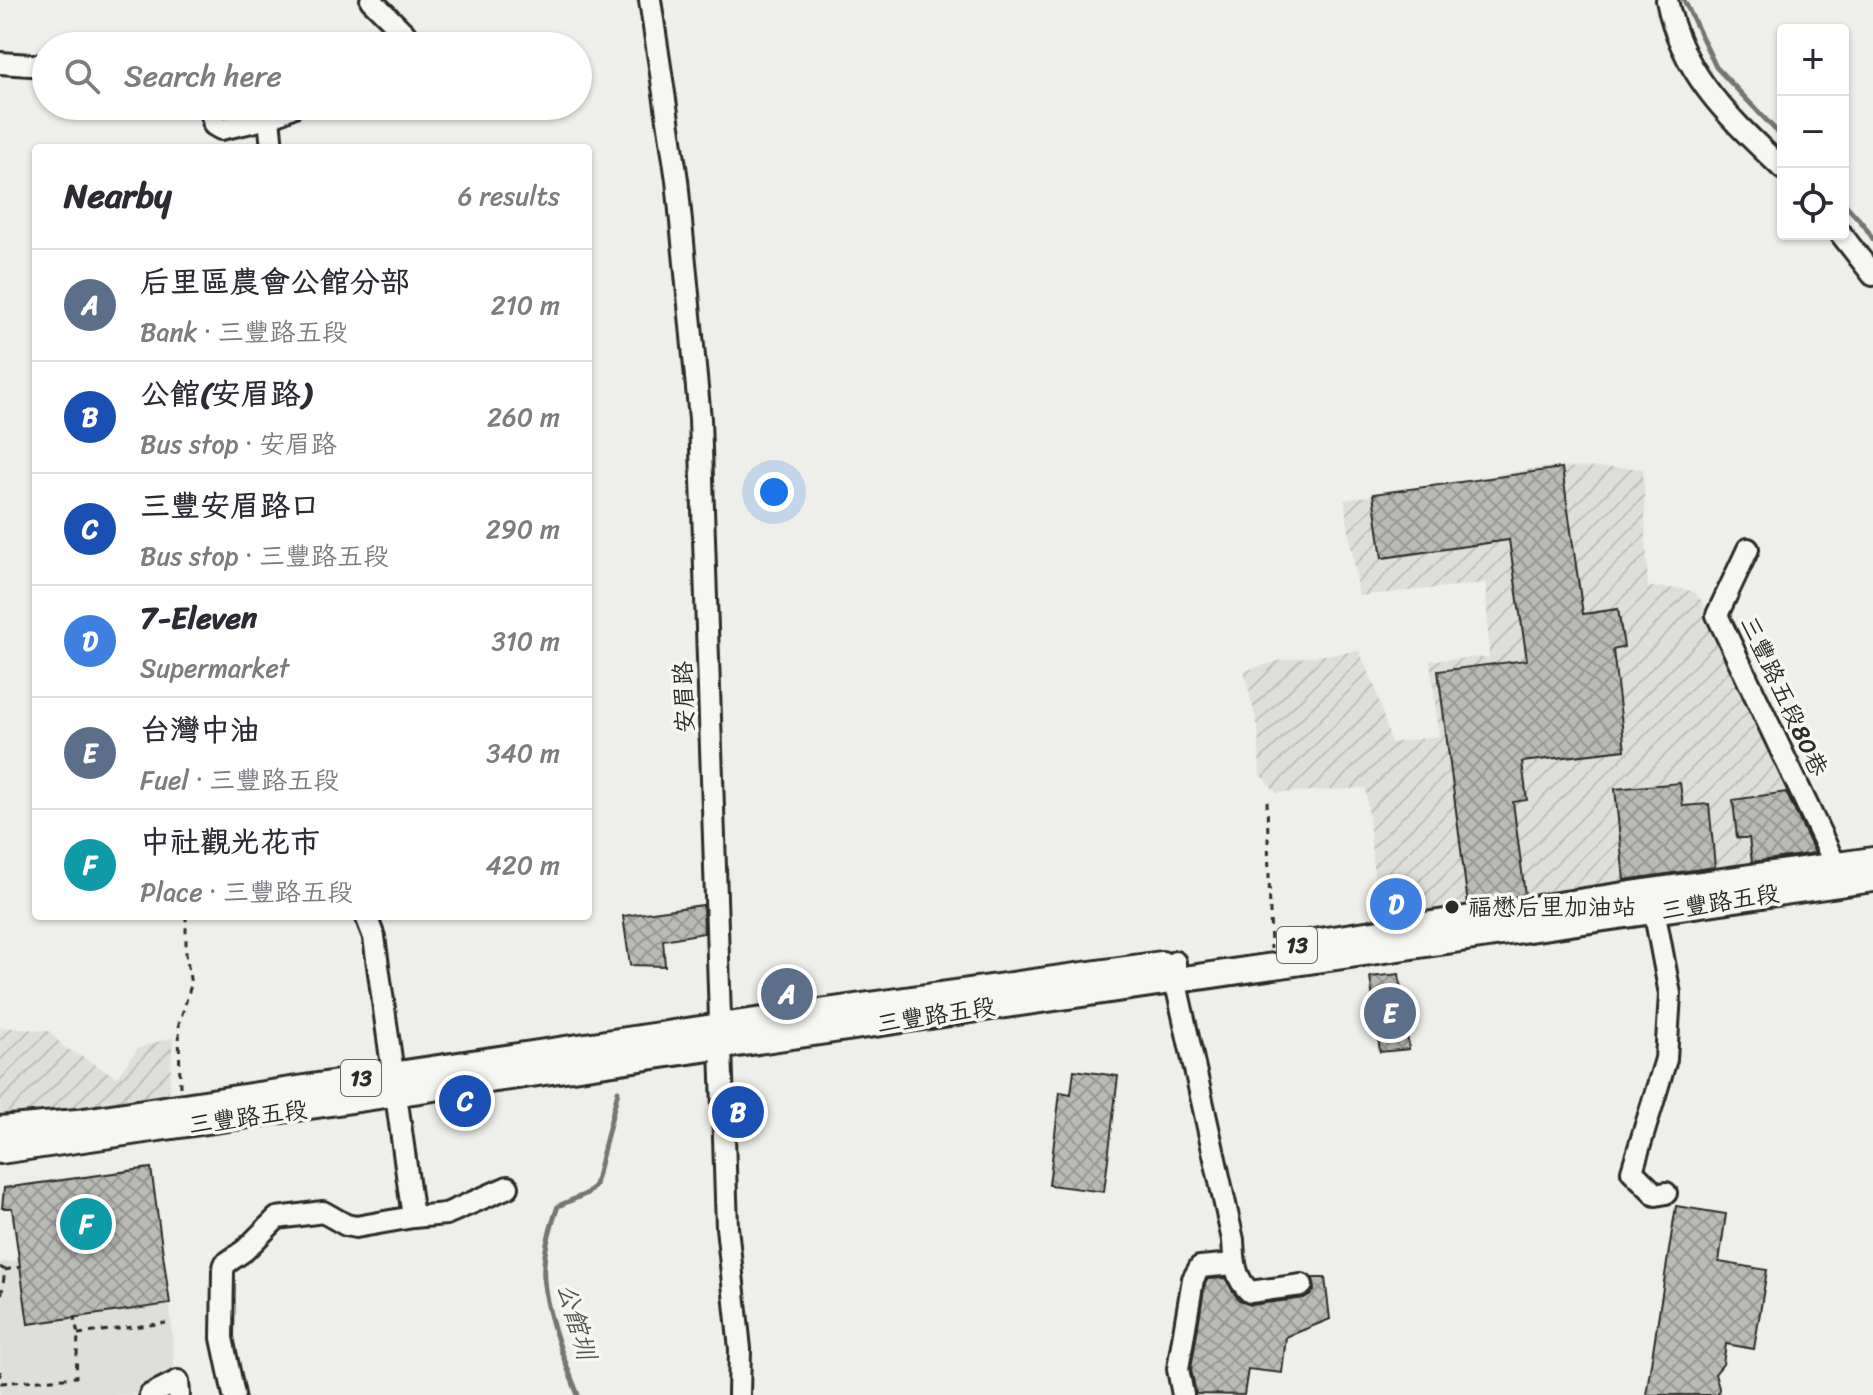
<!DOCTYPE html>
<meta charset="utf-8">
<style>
body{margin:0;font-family:Sriracha,"LXGW WenKai TC",sans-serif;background:#f7f7f7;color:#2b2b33}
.controls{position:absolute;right:24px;top:24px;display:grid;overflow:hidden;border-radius:8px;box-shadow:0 2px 6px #0004}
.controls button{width:72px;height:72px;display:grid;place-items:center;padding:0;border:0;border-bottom:2px solid #e1e1e2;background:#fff;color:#2b2b33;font:40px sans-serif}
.you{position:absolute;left:774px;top:492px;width:28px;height:28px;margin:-20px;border:6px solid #fff;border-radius:50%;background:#1a73e8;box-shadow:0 0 0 12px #1a73e833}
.badge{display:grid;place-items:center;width:52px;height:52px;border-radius:50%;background:#2b2b2b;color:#fff;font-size:26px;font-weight:700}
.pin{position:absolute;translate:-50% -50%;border:4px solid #fff;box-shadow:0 2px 8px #0006}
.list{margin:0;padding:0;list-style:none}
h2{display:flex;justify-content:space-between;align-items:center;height:104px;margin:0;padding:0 32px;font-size:34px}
h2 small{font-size:26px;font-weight:400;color:#7c7c81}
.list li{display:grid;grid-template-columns:52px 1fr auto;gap:24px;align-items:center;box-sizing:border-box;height:112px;padding:0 32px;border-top:2px solid #e1e1e2}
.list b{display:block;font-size:30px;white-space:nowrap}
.list p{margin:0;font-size:26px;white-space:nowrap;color:#7c7c81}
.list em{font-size:26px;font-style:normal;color:#7c7c81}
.icon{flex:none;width:44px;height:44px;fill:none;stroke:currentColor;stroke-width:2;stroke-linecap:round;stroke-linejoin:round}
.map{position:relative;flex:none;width:1873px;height:1395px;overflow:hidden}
.search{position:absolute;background:#fff;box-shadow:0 2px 6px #0004;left:32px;top:32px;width:560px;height:88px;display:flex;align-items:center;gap:20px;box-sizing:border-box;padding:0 28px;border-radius:44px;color:#7c7c81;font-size:30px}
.panel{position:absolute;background:#fff;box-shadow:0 2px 6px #0004;left:32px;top:144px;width:560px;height:776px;border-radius:8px}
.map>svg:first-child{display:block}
</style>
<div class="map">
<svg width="1873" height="1395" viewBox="0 0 1873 1395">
<defs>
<pattern id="industrial-furrows" width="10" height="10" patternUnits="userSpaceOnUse" patternTransform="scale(2)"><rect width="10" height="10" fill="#dededb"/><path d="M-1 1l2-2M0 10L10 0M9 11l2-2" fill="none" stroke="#bfbfbc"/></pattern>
<pattern id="building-cross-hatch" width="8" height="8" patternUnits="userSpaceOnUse" patternTransform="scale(2)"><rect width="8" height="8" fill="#babab7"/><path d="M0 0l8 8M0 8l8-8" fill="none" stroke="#979795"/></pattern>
</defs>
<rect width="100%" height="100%" fill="#eeeeea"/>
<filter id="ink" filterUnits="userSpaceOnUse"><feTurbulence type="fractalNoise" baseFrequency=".0125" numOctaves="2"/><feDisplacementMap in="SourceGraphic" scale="16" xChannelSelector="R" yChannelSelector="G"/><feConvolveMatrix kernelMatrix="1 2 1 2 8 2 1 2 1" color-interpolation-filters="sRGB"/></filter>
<g filter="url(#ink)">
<path fill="#dededb" d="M19,1260l9,64 142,-20 6,91h-176v-132z"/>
<g fill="url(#industrial-furrows)">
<path d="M1544,467l99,1 5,119 36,2 10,3 6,6 123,258 -445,63 -12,-131 -89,5 -17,-18 -2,-47 -14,-57 38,-11 77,-9 16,36 16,56 48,-7 -9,-76 59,-3 -3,-74 -127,13 -15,-96z"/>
<path d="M0,1027l49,4 14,15 54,31 21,-29 35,-11 -4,57 -169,24z"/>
</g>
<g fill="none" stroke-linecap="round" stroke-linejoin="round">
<g stroke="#757573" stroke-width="5">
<path d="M1684,0l32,67 67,71"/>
<path d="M1843,202l21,23 9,14"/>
<path d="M578,1395c-13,-32 -32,-81 -34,-115 -2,-25 6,-51 14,-74l30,-13 7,-8 23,-94"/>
</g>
</g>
<g fill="url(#building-cross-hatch)" stroke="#2b2b2b" stroke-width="2">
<path d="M1562,468l21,146 35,-5 6,38 -11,3 12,100 -103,12 5,38 -14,2 12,93 -57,9 -30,-233 89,-11 -18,-120 -127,18 -9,-64z"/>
<path d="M1680,783l3,23 26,-2 6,63 -91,13 -9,-91z"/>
<path d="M1786,792l29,61 -63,9 -3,-24h-12l-4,-38z"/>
<path d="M703,905l1,28 -41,7 2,26 -35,-1 -7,-49z"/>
<path d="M1399,974l10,75 -29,3 -10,-75z"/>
<path d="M1074,1070l44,6 -14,116 -55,-7 11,-93 11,2z"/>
<path d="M151,1168l19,136 -142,20 -16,-116h-10l2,-20z"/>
<path d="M1676,1206l50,8 -7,48 48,8 -13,79 -28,-5 -3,20 -8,10 4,14 -1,7h-72z"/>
<path d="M1225,1278l14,23 12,4 53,-7 10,-7 -1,-13h12l5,41 -44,18 -4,36 -34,-4 -4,26 -48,-1 -5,-25 14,-86 3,-4z"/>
</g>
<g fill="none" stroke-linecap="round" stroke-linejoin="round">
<defs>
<g id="minor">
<path d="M371,0l34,34 2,12"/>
<path d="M650,0l27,180 23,239 27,808 13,122 -1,46"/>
<path d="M1667,0c15,76 63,118 116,169"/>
<path d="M0,63l46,3"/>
<path d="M210,106l4,19 7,4 48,-11 25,-12"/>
<path d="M269,118l3,30"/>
<path d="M1841,234l32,41"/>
<path d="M1748,549l-31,66 118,249"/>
<path d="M1652,899l18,95 -4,65 -34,112 24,24 10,-2"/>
<path d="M366,916l8,21 39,280 33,-3 62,-27"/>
<path d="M1175,962v17l58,261c1,19 1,38 17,52l52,-7"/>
<path d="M150,1395l28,-14 1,14"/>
<path d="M234,1395l-12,-57 1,-67 2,-7 20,-14 32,-32 46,-6 23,13 10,2 57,-10"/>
<path d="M1183,1395l-5,-26 15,-90 7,-12 34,-3"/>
</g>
<g id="major">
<path d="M1313,942l338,-51 222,-31"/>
<path d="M0,1129l77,-7 643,-96 442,-62"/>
<path d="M0,1151l1873,-272"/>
</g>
</defs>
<use href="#minor" stroke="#2b2b2b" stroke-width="26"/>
<use href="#major" stroke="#2b2b2b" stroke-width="30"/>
<g stroke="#2b2b2b" stroke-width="3" stroke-dasharray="6 6" stroke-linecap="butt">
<path d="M1267,801l4,148"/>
<path d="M180,1087l-1,-63 12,-39 -5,-31v-38"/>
<path d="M0,1267l5,3 -5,36"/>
<path d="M5,1270l15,-3"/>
<path d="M78,1334l88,-11"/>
<path d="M0,1371l1,12 75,-6 2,-43 -4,-17"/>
</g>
<use href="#minor" stroke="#f6f6f2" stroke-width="20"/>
<use href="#major" stroke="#f6f6f2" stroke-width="24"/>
</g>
</g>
<circle fill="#2b2b2b" stroke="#f6f6f2" stroke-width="3" cx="1452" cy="907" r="8"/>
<g text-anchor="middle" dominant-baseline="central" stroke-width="7" stroke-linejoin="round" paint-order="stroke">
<g fill="#f6f6f2" stroke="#686867" stroke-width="2">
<rect x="1277" y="927" width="40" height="36" rx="6"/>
<rect x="341" y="1060" width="40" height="36" rx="6"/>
</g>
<g font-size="22" font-weight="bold" fill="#2b2b2b">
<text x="1297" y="945">13</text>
<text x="361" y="1078">13</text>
</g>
<g font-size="24" fill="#2b2b2b" stroke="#f6f6f2">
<text transform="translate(1784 696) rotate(65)">三豐路五段80巷</text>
<text transform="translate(684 697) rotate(-92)">安眉路</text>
<text transform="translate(1720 902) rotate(-9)">三豐路五段</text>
<text transform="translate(936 1015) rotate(-9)">三豐路五段</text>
<text transform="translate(248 1117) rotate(-8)">三豐路五段</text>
</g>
<g font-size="24" fill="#2b2b2b" stroke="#f6f6f2" text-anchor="start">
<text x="1468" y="907">福懋后里加油站</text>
</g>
<g font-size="26" font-style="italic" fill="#565655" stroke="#f6f6f2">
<text transform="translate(577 1321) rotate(74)">公館圳</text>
</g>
</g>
</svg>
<div class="controls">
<button>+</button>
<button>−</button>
<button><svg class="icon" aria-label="locate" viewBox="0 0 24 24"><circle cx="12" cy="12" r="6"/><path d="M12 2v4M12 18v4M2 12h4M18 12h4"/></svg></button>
</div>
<div class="you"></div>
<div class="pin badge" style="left:787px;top:994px;background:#5c6f8a">A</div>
<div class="pin badge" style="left:738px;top:1112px;background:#1a4fb4">B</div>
<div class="pin badge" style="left:465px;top:1101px;background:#1a4fb4">C</div>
<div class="pin badge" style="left:1396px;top:904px;background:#3f7fe0">D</div>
<div class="pin badge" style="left:1390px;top:1013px;background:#5c6f8a">E</div>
<div class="pin badge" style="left:86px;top:1224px;background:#0f9aa8">F</div>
<div class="search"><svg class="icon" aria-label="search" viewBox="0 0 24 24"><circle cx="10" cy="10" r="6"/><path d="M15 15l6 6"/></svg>Search here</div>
<section class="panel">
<h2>Nearby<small>6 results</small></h2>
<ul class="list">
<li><span class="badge" style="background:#5c6f8a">A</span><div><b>后里區農會公館分部</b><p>Bank · 三豐路五段</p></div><em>210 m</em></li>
<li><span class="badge" style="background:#1a4fb4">B</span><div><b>公館(安眉路)</b><p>Bus stop · 安眉路</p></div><em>260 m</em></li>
<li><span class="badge" style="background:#1a4fb4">C</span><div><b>三豐安眉路口</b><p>Bus stop · 三豐路五段</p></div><em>290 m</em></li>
<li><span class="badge" style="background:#3f7fe0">D</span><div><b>7-Eleven</b><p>Supermarket</p></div><em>310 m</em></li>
<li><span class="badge" style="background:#5c6f8a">E</span><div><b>台灣中油</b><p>Fuel · 三豐路五段</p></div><em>340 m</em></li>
<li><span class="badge" style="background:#0f9aa8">F</span><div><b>中社觀光花市</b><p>Place · 三豐路五段</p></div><em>420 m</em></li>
</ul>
</section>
</div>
